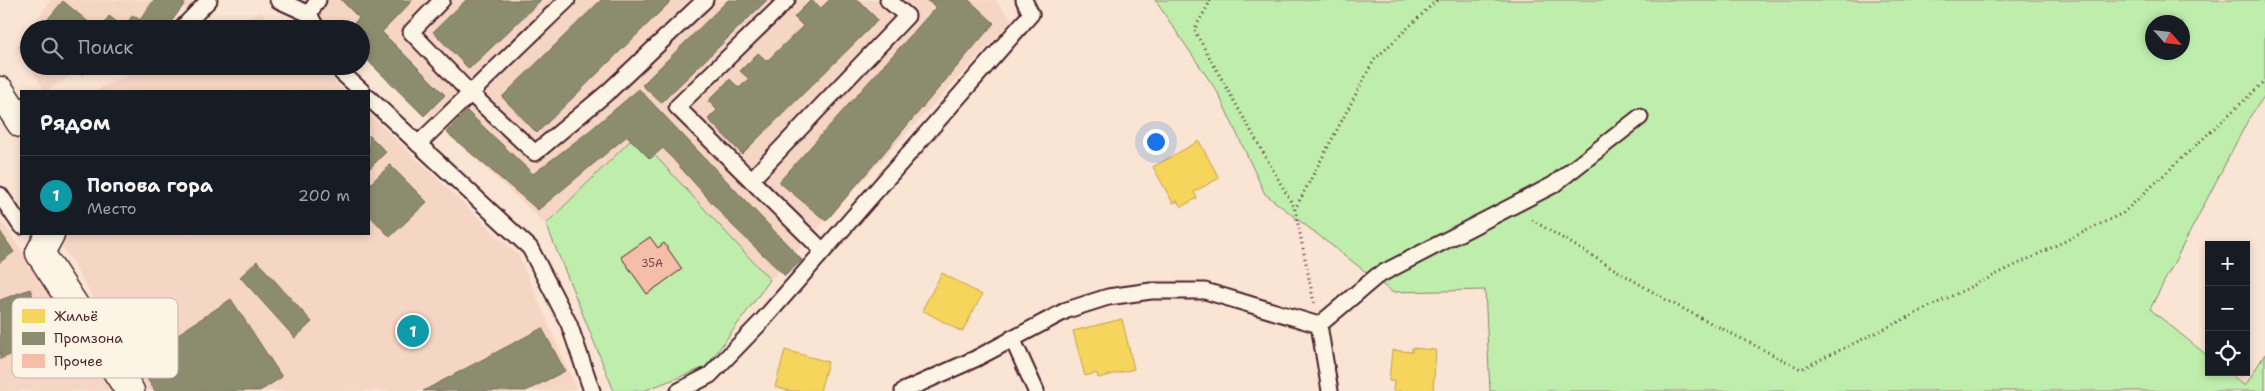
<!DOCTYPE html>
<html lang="ru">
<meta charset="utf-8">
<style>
body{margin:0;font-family:"Shantell Sans",sans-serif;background:#242831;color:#f1f3f6}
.controls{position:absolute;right:15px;bottom:15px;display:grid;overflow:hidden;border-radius:0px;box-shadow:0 2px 8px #0003}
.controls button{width:45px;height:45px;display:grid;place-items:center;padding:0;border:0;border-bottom:1px solid #363941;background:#171b24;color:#f1f3f6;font:25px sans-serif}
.compass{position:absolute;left:2145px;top:15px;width:45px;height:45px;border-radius:50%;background:#171b24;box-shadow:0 2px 8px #0003;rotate:117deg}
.you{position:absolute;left:1155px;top:141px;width:18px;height:18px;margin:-12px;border:4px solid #fff;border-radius:50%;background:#1a73e8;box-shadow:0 0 0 8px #1a73e833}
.badge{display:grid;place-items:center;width:32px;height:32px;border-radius:50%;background:#a6949b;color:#fff;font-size:16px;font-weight:700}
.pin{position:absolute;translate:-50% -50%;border:2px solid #fff;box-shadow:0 1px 5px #0006}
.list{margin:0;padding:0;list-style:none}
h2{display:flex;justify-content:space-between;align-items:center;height:65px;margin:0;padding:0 20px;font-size:21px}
h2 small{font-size:16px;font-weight:400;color:#9ea1a6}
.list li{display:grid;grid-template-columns:32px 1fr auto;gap:15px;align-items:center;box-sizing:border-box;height:80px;padding:0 20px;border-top:1px solid #363941}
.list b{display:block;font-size:19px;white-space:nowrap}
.list p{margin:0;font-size:16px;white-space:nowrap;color:#9ea1a6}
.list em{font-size:16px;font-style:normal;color:#9ea1a6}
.icon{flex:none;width:28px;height:28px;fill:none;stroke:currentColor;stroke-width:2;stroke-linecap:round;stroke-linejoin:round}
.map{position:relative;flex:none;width:2265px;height:391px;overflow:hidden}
.search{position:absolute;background:#171b24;box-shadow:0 2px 8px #0003;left:20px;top:20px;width:350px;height:55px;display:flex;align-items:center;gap:12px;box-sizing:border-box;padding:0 18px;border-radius:28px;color:#9ea1a6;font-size:19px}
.panel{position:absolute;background:#171b24;box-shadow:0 2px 8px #0003;left:20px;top:90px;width:350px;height:145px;border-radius:0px}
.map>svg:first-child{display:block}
</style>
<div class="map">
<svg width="2265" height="391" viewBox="0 0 2265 391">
<rect width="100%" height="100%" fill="#fae4d3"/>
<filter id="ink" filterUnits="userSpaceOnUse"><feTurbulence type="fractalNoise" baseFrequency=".02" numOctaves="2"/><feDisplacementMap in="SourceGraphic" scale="10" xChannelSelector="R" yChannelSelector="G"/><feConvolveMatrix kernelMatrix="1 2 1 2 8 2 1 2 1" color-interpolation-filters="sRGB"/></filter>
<g filter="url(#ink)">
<g fill="#f5d5c3">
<path d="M51,0h146l-45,29h-122z"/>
<path d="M298,0h697l17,20 -242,260 -134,-145 -90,89 -185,-170v-25h-27z"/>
<path d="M260,12l18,17h-53z"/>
<path d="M29,30v36l-13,-18z"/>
<path d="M29,66h59l-43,25z"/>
<path d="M147,66h171l26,25h-249z"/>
<path d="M369,114l150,142 57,132 -6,3h-421l-94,-157h314z"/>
<path d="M0,219l119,172h-119z"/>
</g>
<g fill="#bfeeac" stroke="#84866c" fill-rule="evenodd">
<path d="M1155,0h1110v95l-16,23 -99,191 59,48v15h19l17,14 20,-32v37h-775l-5,-101 -93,2 -127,-98 -47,-101zM2152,22h30v30h-30z"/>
<path d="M636,135l134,145 -64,87 -63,24h-29l-68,-167z"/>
</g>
<g fill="#f6d55c" stroke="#c29e4d">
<path d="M1199,141l20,37 -25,14 3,6 -16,9 -4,-6 -4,2 -20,-36z"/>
<path d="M942,273l40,22 -20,37 -40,-22z"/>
<path d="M1122,319l12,50 -36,9 -1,-5 -12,3 -12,-45z"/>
<path d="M1412,348l24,2 -3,41h-40l1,-10h-5l3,-31 20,2z"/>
<path d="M785,350l43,12 -8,29h-31l-14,-4z"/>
</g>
<g fill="#8c8c6e" stroke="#786b5a">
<path d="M154,0h33l-18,25 -3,-2 -4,6h-62l9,-13 15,11 9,-12 7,5z"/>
<path d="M341,0h72l-31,32 63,63 -21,21 -63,-62v-25h-13l11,-11z"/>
<path d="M466,0h75l-72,69 -36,-37z"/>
<path d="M601,0h71l-135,133 -35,-36z"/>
<path d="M728,0h39l-106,103 -19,-18z"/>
<path d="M811,0l10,8 8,-8h29l20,20 -136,134 -34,-35 9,-9 -9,-9 22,-22 9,9 10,-9 -9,-8 18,-18 9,8 36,-35 -9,-9z"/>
<path d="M926,0h43l25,23 -168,198 -47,-39 157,-175z"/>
<path d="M63,1l34,28h-37l-12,-10z"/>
<path d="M61,66h25l-3,8 -22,-6z"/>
<path d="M639,89l163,171 -17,16 -54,-52 -68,-76 -13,11 -23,-23 -89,74 -92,-78 21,-21 66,63 55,-42z"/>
<path d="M369,135l17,17 -17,17z"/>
<path d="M390,165l37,37 -37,35 -21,-22v-30z"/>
<path d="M0,231l14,21 -14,10z"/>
<path d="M257,261l55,61 -17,16 -55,-61z"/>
<path d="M30,289l19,51 -49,19v-59z"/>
<path d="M231,299l51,78 -22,14h-105l-19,-29z"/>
<path d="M542,328l23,43 -39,20h-103z"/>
</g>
<path fill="#f4bea8" stroke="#4a1f2b" d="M650,237l8,11 6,-5 18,26 -35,25 -26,-37z"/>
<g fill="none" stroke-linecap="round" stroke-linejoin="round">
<defs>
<g id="lane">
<path d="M278,0l31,14 8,15"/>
<path d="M442,0l-31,32 59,61 65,60 74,-62 96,-91"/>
<path d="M787,0l-110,107 146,144"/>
<path d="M309,14l9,-14"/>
<path d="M181,29l28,-29"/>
<path d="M338,66l4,7 20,18"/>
<path d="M369,98l161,150 39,76 23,67"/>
<path d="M418,144l149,-144"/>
<path d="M751,180l156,-164 -19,-16"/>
<path d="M0,195l21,31"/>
<path d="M1012,338l24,53"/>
<path d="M679,391l31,-16 53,-55 268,-306 -7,-14"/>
<path d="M903,391l72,-32 92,-49 41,-13 43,-6h54l114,34"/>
<path d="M1330,391l-11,-66 58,-49 176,-91 87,-68"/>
</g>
<g id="street">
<path d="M0,91l21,32"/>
<path d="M50,234l-10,19 90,138"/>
</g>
</defs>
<use href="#lane" stroke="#4a1f2b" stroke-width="19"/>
<use href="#street" stroke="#4a1f2b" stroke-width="31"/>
<g stroke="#4a1f2b" stroke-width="3" stroke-dasharray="1 4" stroke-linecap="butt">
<path d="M1211,0l-17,30 101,179"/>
<path d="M1532,220l136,81 133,68 322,-156 142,-132"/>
<path d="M1314,303l-19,-94 79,-149 63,-60"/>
</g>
<use href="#lane" stroke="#fcf5e5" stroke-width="15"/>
<use href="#street" stroke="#fcf5e5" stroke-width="28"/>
</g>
</g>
<g text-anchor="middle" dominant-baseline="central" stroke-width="5" stroke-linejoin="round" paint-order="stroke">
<g font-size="11" fill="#74474a">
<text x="652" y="263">35А</text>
</g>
</g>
<rect x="12" y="298" width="166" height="80" rx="8" fill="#fcf5e5" stroke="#c7b5ad" stroke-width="1"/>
<rect x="22" y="309" width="23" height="14" fill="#f6d55c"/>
<rect x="22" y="332" width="23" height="13" fill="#8c8c6e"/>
<rect x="22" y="354" width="23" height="14" fill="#f4bea8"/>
<g font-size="14" fill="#4a1f2b">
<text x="54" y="321">Жильё</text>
<text x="54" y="343">Промзона</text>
<text x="54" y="366">Прочее</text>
</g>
</svg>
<div class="controls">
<button>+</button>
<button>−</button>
<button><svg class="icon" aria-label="locate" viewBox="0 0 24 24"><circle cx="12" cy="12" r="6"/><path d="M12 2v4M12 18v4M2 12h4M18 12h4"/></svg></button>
</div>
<svg class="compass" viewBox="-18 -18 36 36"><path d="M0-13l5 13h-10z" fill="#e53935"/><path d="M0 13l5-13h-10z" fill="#9ea1a6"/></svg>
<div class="you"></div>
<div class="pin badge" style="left:413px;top:331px;background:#0f9aa8">1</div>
<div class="search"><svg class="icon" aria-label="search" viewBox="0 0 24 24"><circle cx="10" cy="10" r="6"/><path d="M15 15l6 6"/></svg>Поиск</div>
<section class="panel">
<h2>Рядом<small></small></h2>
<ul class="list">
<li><span class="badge" style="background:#0f9aa8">1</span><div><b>Попова гора</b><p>Место</p></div><em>200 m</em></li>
</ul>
</section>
</div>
